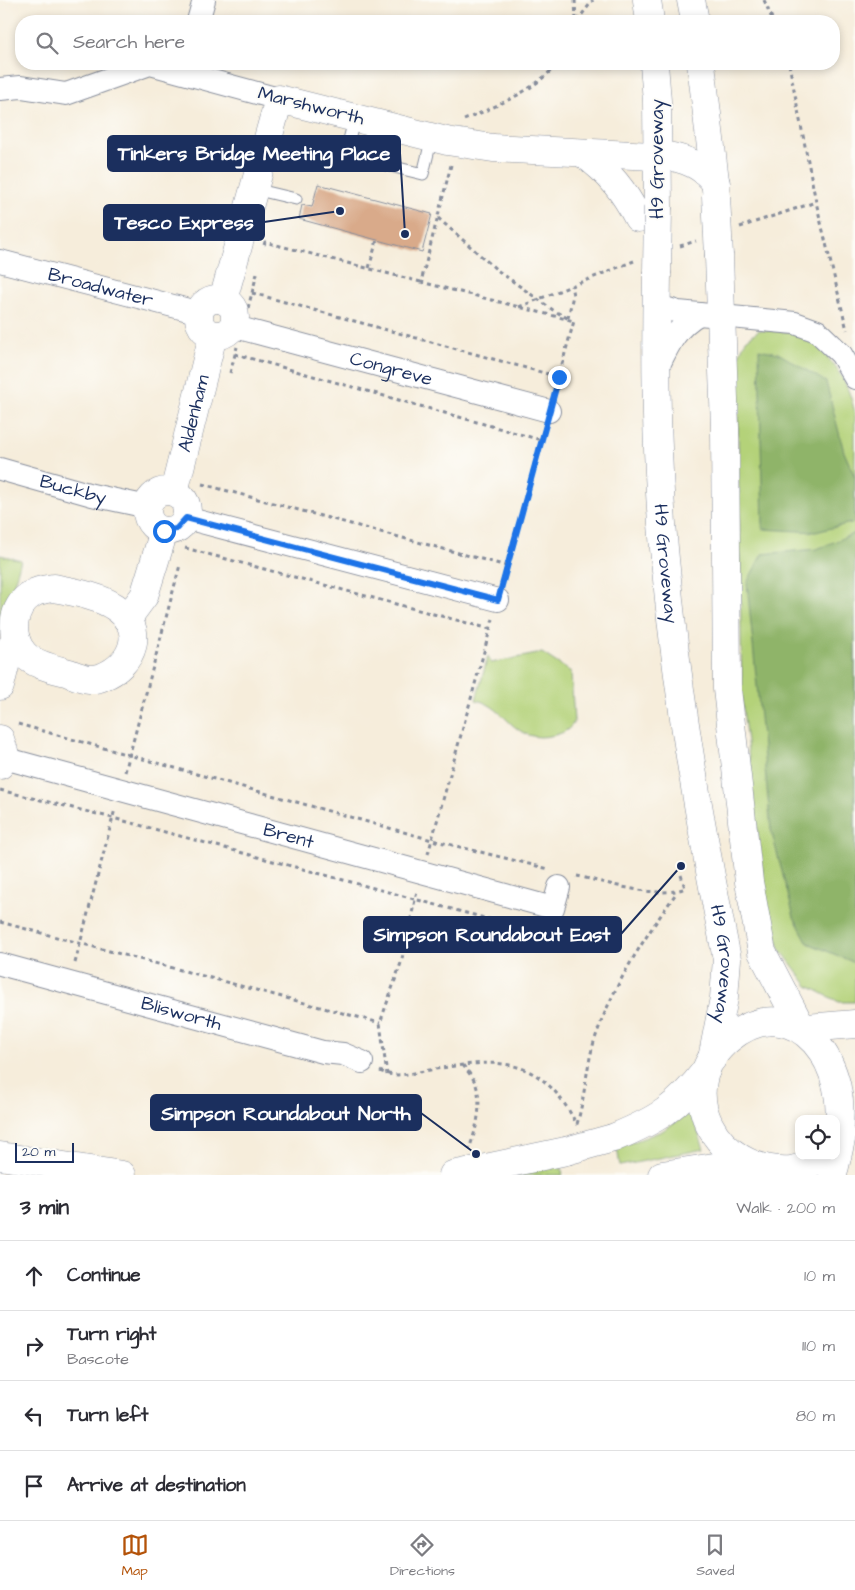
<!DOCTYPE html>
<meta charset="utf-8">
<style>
body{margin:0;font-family:"Architects Daughter",sans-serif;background:#f7f7f7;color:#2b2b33}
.controls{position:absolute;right:15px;bottom:15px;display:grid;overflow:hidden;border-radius:10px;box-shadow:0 2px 8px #0003}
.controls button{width:45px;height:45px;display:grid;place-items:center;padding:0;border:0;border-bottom:1px solid #e1e1e2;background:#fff;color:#2b2b33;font:25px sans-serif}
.scale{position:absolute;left:15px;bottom:12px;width:59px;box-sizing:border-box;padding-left:5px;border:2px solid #1b2f5e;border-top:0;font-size:14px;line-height:18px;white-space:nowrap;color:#1b2f5e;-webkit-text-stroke:4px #fdfcf7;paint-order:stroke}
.stop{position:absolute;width:15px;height:15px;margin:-11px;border:4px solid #1a73e8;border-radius:50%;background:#fff}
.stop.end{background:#1a73e8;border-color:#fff;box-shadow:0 1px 5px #0008}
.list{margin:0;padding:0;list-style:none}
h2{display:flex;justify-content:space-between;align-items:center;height:65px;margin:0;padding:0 20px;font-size:21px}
h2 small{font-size:16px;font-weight:400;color:#7c7c81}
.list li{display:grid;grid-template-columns:32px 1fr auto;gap:15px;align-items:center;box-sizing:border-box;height:70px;padding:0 20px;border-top:1px solid #e1e1e2}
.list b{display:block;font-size:19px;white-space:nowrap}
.list p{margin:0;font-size:16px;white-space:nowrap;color:#7c7c81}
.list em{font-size:16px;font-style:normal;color:#7c7c81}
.icon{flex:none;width:28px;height:28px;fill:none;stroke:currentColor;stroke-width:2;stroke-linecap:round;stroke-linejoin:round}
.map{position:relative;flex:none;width:855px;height:1175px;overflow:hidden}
.search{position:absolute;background:#fff;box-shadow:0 2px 8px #0003;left:15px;right:15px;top:15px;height:55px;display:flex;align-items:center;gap:12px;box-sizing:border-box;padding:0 18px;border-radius:20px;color:#7c7c81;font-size:19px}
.sheet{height:345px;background:#fff}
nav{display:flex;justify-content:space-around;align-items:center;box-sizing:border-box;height:70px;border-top:1px solid #e1e1e2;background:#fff;font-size:14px;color:#7c7c81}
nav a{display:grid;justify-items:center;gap:2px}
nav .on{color:#b45309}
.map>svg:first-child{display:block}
</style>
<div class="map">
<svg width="855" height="1175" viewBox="0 0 855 1175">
<rect width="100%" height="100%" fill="#fdfcf7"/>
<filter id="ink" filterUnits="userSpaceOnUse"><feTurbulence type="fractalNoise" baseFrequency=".02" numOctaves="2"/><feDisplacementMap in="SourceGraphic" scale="10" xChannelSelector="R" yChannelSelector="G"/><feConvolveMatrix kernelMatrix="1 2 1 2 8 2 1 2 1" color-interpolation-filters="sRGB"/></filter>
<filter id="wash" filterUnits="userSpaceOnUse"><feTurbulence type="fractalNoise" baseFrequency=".0096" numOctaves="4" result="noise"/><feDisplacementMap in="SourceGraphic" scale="20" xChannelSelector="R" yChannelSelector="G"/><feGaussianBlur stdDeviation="1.12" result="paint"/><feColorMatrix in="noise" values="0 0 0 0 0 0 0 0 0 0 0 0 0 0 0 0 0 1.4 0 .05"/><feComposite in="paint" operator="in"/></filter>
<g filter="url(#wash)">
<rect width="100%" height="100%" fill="#f6eddb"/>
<g fill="#b4d279" stroke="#68806c">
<path d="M759,330l44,3c28,27 43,40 52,80v589h-16l-31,-16 -28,-37 -14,-48 -24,-200 -5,-342 9,-19z"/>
<path d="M0,555l21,5 -21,70z"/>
<path d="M542,653l29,19 3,50c-4,7 -10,11 -19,13 -43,11 -46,-28 -79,-35l12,-44 3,7z"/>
<path d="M691,1112l13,37 -84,17 -3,-18 45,-17z"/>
<path d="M561,1165l2,10h-51z"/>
</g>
<g fill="#8fb469" stroke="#557264">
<path d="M759,349l19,4 48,29 18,70 11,25v45l-39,10 -53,-3z"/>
<path d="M855,533v430l-47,-20 -14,-26 -23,-87 -24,-247 15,-29 55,-5z"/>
</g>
<g id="blocks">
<path fill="#d9aa8a" d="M318,184l114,30 -10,38 -123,-33 3,-14 10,2z"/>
</g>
</g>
<g filter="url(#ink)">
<use href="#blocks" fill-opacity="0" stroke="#888e9c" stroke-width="1"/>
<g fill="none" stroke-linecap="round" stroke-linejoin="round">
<defs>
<g id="lane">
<path d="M355,117l-10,38 78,19 9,-37"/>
<path d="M254,189l42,10"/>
</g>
<g id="street">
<path d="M198,21l6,-21"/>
<path d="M0,89l21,-2 45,7 84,-30 129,35"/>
<path id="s1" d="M0,261l200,52"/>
<path d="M657,302l8,6 13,4 117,11 22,8 24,23 14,24"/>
<path id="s2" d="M235,322l8,7 306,82"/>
<path d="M657,369c11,-23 19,-42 42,-55"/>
<path id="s3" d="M0,469l92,26 56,12"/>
<path d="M186,518l312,82"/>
<path id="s4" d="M4,758l549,150 6,-21"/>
<path id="s5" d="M0,964l323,88 20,2 19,8"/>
</g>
<g id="secondary">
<path d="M647,0l3,21"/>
<path d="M691,0l4,21"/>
<path d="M654,64l3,37 1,106"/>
<path d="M701,64l15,125"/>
<path d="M584,154c25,18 40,37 54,64"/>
<path d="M719,256l6,172 2,261 22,193 13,70 38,73"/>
<path id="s6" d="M657,274c-2,101 -1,204 10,305 12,128 35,254 60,380l-3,39 -12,61"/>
<circle cx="217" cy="317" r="18"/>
<path d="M223,300l56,-201 168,42 46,7 180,9c20,5 30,10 43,26"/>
<circle cx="167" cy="511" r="20"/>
<path id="s7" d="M174,492l39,-157"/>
<path d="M54,588c19,4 45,8 61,19 32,21 19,58 -13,70 -11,5 -22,0 -33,-4 -14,-4 -35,-8 -45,-19 -15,-17 -13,-48 8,-60 6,-4 15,-5 22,-6z"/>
<path d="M127,619l17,-23 20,-65"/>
<path d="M0,686l9,-36 7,-10"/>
<path d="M0,739l4,12 -4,14"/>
<path d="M807,1028l48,-4"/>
<path d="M613,1138c44,-18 64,-30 93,-68"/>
<path d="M0,1156l122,19"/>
<path d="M822,1156c-9,8 -20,12 -31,14 -75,5 -122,-82 -62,-131 67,-55 126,29 107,102"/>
<path d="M453,1175l113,-24"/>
<path d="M662,1175l78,-12"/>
<path d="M833,1175l9,-40"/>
</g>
</defs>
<use href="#lane" stroke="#888e9c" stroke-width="13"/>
<use href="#street" stroke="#888e9c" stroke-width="24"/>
<use href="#secondary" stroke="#888e9c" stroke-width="29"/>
<g stroke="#888e9c" stroke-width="3" stroke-dasharray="4 4" stroke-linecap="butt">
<path d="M575,0l1,21"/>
<path d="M764,0l9,21"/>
<path d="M577,21l16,-21"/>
<path d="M789,64l27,138 31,128"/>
<path d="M464,120c34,-15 69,-28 93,-56"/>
<path d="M451,165l-30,117 153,39 -20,72"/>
<path d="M438,218l59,52 56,40 16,9"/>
<path d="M740,227l76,-25"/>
<path d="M264,245l1,-3 156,40"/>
<path d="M680,246l16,-5"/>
<path d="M369,268l8,-28"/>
<path d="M252,293l307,84"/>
<path d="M519,307l115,-46"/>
<path d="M248,308l10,-38"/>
<path d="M568,318l5,-23 -2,-9"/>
<path d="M235,354l306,86"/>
<path d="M230,373l7,-26"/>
<path d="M202,484l305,82"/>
<path d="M185,548l305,81"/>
<path d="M503,581l41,-151"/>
<path d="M18,724l414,116 117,29"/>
<path d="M125,772l55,-207"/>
<path d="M0,790l113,28 435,117 1,-7"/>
<path d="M428,854l65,-235"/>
<path d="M577,876c28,6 81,24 108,12l-4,-13"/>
<path d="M0,922l380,101"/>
<path d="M75,963l40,-154"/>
<path d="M463,1065c4,6 11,13 13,20 7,21 0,45 -7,64"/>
<path d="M380,1071c14,7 29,3 44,0 71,-12 115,-20 153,54"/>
<path d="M387,1075l-7,-52 21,-60 16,-72"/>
<path d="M577,1124c8,-27 9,-56 17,-82 17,-54 51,-105 83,-150"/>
</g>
<use href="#lane" stroke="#fff" stroke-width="11"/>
<use href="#street" stroke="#fff" stroke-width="22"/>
<use href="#secondary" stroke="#fff" stroke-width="28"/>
<defs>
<g id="secondary-bridge">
<path d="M716,196l3,60"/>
<path d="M657,274l1,-67"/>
<path d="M566,1151l47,-13"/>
</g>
</defs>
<use href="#secondary-bridge" stroke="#888e9c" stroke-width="29" stroke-linecap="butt"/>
<use href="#secondary-bridge" stroke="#fff" stroke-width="28"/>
</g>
</g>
<g fill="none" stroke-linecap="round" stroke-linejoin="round" filter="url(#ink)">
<path stroke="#1a73e8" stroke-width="6" d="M164,531l12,-2 10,-11 312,82 61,-223"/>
</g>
<g text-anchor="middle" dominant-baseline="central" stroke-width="4" stroke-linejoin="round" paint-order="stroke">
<g font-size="19" fill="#1b2f5e" stroke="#fdfcf7">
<text transform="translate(311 106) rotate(14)">Marshworth</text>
<text transform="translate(657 159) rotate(-90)">H9 Groveway</text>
<text stroke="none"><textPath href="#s1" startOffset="104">Broadwater</textPath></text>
<text stroke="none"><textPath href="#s2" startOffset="164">Congreve</textPath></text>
<text stroke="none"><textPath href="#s7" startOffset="81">Aldenham</textPath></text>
<text stroke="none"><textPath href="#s3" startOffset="76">Buckby</textPath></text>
<text stroke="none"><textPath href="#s6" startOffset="290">H9 Groveway</textPath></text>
<text stroke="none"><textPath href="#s4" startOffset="295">Brent</textPath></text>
<text stroke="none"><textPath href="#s6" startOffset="695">H9 Groveway</textPath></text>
<text stroke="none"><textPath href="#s5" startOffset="188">Blisworth</textPath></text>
</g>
</g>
<path fill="none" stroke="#1b2f5e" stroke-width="2" d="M405 234L400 153M340 211L264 222M681 866L621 934M476 1154L421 1113"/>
<g fill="#1b2f5e" stroke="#fdfcf7" stroke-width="2">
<circle cx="405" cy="234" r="5"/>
<circle cx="340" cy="211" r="5"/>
<circle cx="681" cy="866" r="5"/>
<circle cx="476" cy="1154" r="5"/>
</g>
<g fill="#1b2f5e" stroke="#1b2f5e" stroke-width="2">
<rect x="108" y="136" width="292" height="35" rx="5"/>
<rect x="104" y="205" width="160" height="35" rx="5"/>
<rect x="364" y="917" width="257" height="35" rx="5"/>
<rect x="151" y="1095" width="270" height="35" rx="5"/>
</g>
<g font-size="20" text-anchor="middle" font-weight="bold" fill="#fff">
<text x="254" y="160">Tinkers Bridge Meeting Place</text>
<text x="184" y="229">Tesco Express</text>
<text x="492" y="941">Simpson Roundabout East</text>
<text x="286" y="1120">Simpson Roundabout North</text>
</g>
</svg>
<div class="controls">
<button><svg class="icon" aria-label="locate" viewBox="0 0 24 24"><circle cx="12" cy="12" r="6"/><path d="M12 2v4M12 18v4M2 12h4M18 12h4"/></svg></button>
</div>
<div class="scale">20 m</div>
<div class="stop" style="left:164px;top:531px"></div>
<div class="stop end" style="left:559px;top:377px"></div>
<div class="search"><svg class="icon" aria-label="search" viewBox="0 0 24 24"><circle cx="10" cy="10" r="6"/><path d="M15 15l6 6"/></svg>Search here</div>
</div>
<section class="sheet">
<h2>3 min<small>Walk · 200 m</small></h2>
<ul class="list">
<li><svg class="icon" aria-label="ahead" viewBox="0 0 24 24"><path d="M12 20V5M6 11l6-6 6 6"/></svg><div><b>Continue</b></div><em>10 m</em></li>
<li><svg class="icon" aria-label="right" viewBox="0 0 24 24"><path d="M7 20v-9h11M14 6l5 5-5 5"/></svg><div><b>Turn right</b><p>Bascote</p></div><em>110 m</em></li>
<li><svg class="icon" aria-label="left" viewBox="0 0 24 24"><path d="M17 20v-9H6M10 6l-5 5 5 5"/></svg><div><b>Turn left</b></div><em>80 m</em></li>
<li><svg class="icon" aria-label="arrive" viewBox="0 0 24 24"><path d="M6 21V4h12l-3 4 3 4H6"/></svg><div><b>Arrive at destination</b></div></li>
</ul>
</section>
<nav>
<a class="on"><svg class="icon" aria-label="map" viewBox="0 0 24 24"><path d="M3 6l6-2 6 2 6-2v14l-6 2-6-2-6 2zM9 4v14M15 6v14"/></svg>Map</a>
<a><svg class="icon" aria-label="directions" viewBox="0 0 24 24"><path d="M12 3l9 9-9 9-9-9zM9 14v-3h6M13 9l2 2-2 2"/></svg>Directions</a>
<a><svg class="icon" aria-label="saved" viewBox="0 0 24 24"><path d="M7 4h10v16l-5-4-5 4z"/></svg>Saved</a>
</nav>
